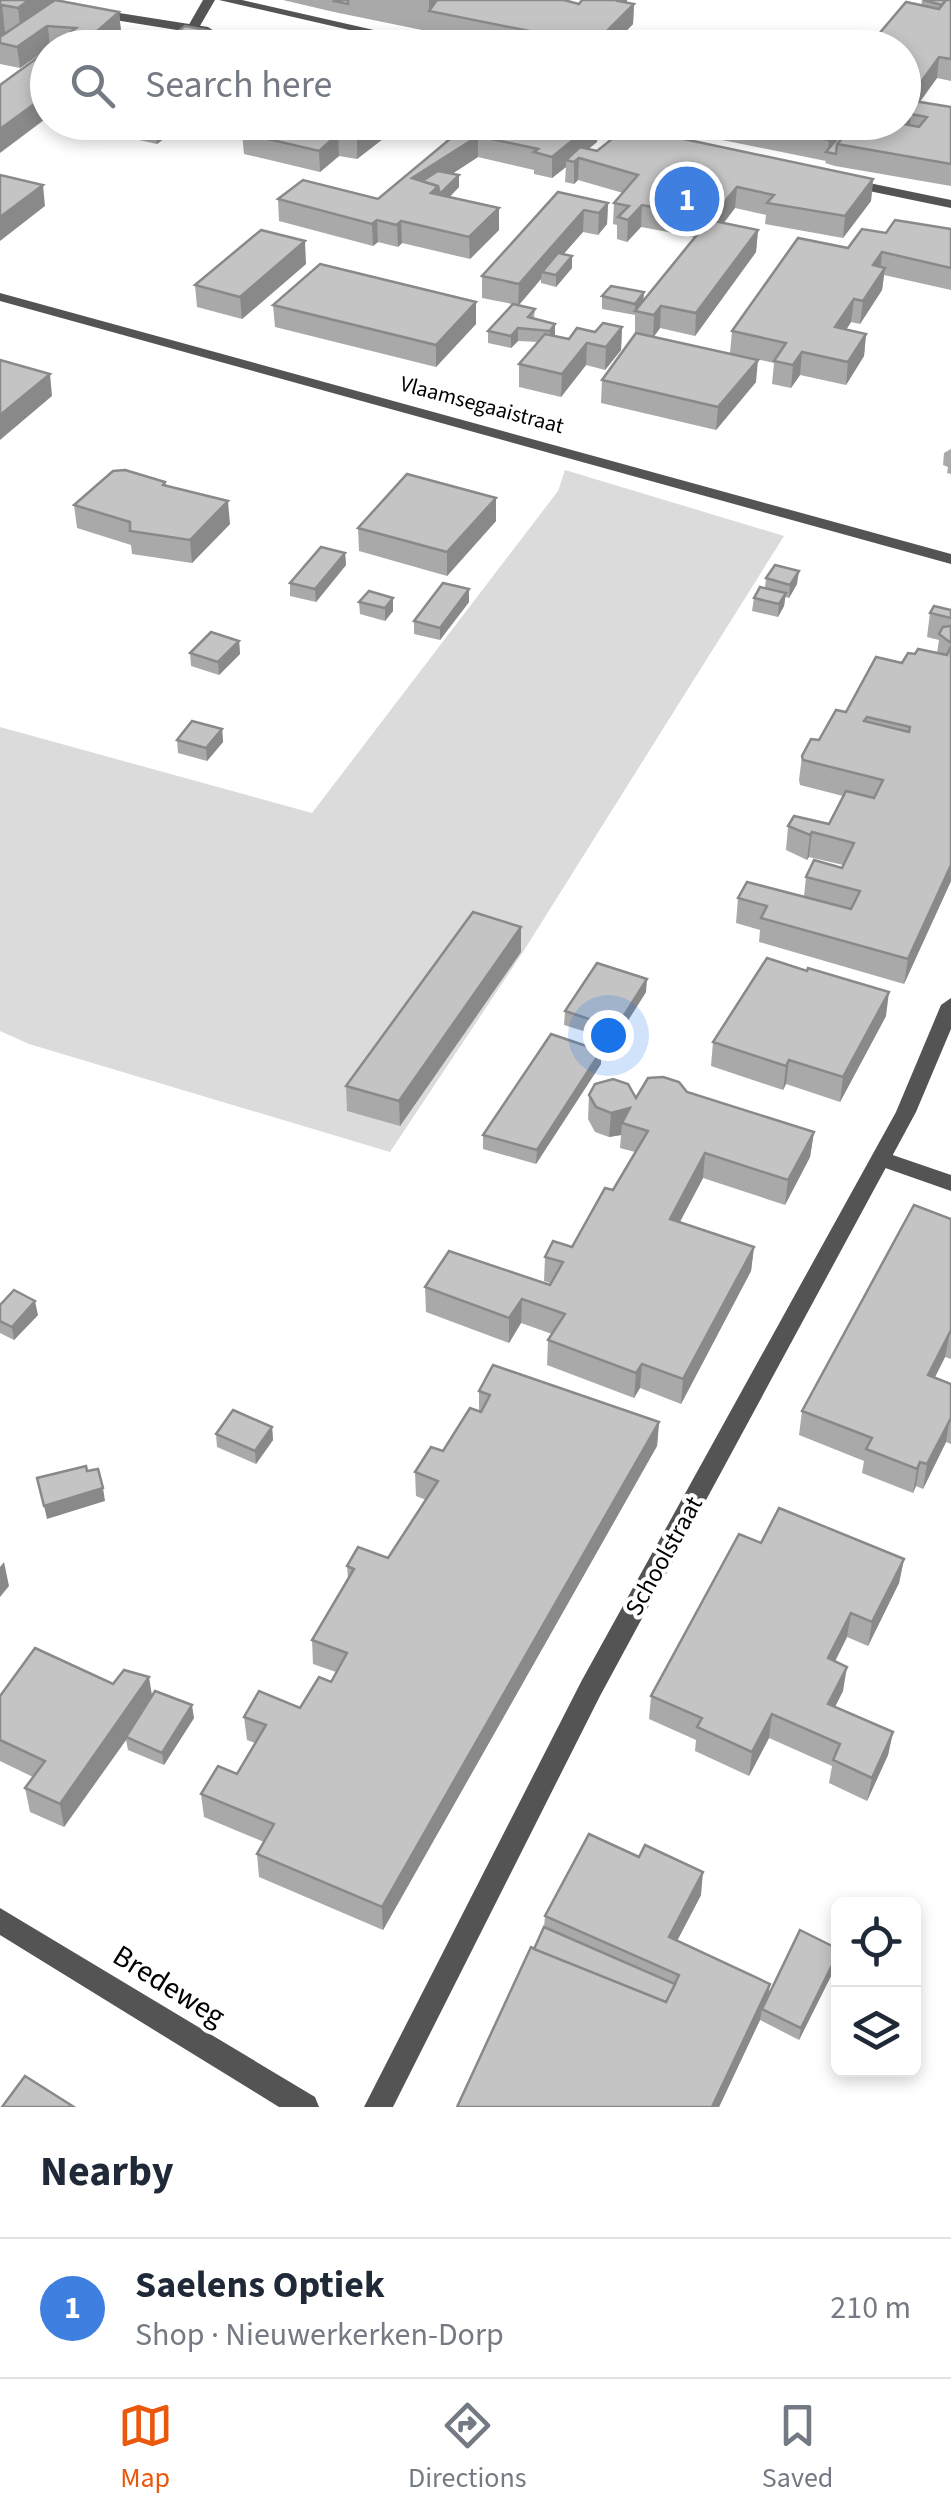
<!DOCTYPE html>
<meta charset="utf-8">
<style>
body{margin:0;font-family:"Source Sans 3",sans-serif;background:#f2f2f3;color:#1f2937}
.controls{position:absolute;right:30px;bottom:30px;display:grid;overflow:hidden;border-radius:15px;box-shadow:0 5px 15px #0003}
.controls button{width:90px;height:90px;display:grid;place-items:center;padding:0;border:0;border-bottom:2px solid #e0e1e3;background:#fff;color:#1f2937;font:50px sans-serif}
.you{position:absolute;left:608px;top:1035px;width:35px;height:35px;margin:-25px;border:8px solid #fff;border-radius:50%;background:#1a73e8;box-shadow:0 0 0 15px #1a73e833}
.badge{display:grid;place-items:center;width:65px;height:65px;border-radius:50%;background:#ea580c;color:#fff;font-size:32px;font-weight:700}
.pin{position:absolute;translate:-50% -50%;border:5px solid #fff;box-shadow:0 2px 10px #0006}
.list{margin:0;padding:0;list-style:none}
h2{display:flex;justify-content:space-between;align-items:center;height:130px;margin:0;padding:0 40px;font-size:42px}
h2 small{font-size:32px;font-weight:400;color:#747a83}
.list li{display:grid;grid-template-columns:65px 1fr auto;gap:30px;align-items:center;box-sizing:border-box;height:140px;padding:0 40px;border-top:2px solid #e0e1e3}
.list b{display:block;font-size:38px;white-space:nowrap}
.list p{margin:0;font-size:32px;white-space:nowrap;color:#747a83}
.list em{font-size:32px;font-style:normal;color:#747a83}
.icon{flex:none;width:55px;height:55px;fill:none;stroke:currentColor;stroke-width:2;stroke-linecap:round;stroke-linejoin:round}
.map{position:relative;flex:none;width:951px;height:2107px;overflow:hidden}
.search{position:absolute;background:#fff;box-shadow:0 5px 15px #0003;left:30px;right:30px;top:30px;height:110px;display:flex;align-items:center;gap:25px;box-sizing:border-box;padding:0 35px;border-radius:55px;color:#747a83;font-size:38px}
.sheet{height:270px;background:#fff}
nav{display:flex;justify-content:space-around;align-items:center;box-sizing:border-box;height:140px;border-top:2px solid #e0e1e3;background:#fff;font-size:28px;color:#747a83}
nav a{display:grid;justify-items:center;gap:5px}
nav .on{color:#ea580c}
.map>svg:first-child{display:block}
</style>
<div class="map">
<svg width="951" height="2107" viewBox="0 0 951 2107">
<rect width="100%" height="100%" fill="#fff"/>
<path fill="#dbdbdb" d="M565,470l219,66 -261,416 -133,200 -361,-108 -29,-13v-304l312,86 246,-322z"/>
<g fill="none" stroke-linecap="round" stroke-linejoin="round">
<g fill="#545454" fill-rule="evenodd">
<path d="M219,0h23l211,48h-25z"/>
<path d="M881,1151l70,24v16l-77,-27 -3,-5 3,-5z"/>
</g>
<g fill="#545454" fill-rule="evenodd">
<path d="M203,0h12l-18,31h-8l-2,-3z"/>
<path d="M0,293l951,261v10l-951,-263z"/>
<path d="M0,1908l315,189 4,10h-40l-279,-172z"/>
</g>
<g fill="#545454" fill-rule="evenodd">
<path d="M94,9l114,18 6,4 -6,4 -118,-19 -2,-3z"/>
<path d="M567,122h23l57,17 -6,4z"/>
<path d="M845,178l106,22v8l-111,-23 -2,-3z"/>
<path d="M951,998v31l-35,83 -316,584 -207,411h-29l218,-427 314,-568 45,-107z"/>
</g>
</g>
<g fill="#a9a9a9">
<path d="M0,0l119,12 2,20 -17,16 -54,-1 -30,21 -20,-4z"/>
<path d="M283,0h281l15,4 3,-4h45v3l7,1 -1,20 -22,22 14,2h-115l-176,-36z"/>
<path d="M922,0h29v81l-14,-3 -17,24 31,5v79l-116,-20 -10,-3 1,-2 -193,-39h219l-1,7 53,-7z"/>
<path d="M80,122h106l-29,22 -77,-17z"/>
<path d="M256,122h342l-1,20 -9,7 285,30 -2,22 -28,37 -78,-14 1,-9 -31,-7 -11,15 34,7 -2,22 -61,84 -35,-8 -6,9 102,45 -40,48 -115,-27 1,-23 33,-46v-19l-33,-6v-13l42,-4 -1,9 52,-64 -54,-10 -14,15 -10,-3v-14l-4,-1 1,-21 9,-10 -45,-13 -4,4 -9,-2 1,-15 -14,11 -18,-4v-4l-56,-13 -26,17 7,13 -9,10 49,11v22l-29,29 -68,-16 -4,4 -20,-5 -5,4 -94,-25 -1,-22h100l70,-58 -51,-13 -40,31 -18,-3 -19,16 -76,-18 -2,-21z"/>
<path d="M558,192l50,11 -1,21 -9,11 -15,-3 -20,22 9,14 -16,19 -15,-4v-4l-22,26 16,4 -1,9 21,18 14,3 53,-12 -1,23 -16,20 -19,-5 -25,32 -42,-10v-23l19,-22 -20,-1 -7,7 -23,-5v-12l24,-27 -30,-6v-22z"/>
<path d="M951,229v61l-67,-15 -2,15 -22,34 -9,-2 -5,8 20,4 -2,22 -18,29 -46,-10 -9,13 -19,-4 2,-21 -44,-10 2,-22 116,-83 38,-15z"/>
<path d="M306,264l-64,55 -45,-12 -2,-22z"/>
<path d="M273,305l203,19 -40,43 -161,-40z"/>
<path d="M951,449v25l-4,-1 1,-6 -5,-2 1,-12z"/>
<path d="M165,482l1,3 64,39 -38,39 -60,-9 -1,-9 -54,-17 -3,-23z"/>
<path d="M496,521l-49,55 -88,-25 -1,-23z"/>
<path d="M345,553l1,12 -30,37 -26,-6v-13z"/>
<path d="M766,578l31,6 -8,14 -4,-1 -1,9 -6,11 -26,-6 2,-13 11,-10z"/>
<path d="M393,598v13l-8,10 -25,-7 -1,-12z"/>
<path d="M469,602l-29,38 -26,-6v-13z"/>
<path d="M951,610v271l-47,103 -145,-42 1,-12 -24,-7 2,-25 66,-2 2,-19 36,-9 1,-3 -34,-8 -2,3 -21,-10 2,-24 41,-2 14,-28 -43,-11 -1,-5 3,-24 44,-44 56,-49 13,-9 22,-1 2,-13 -12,-3 3,-24z"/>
<path d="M239,641l1,13 -21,21 -28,-9 -1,-13z"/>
<path d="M222,729l1,13 -16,19 -29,-8 -1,-13z"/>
<path d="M521,952l-121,174 -53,-15 -1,-25z"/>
<path d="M807,971l79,45 -46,86 -54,-18 -3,6 -72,-24 2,-24z"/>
<path d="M646,992l-31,49 -51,-16 1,-14z"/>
<path d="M601,1064l-65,100 -53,-15v-14z"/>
<path d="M687,1092l127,40 -4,25 -25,48 -82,-27 -23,44 74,25 -3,24 -70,133 -41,-16 -6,10 -87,-33 1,-25 4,-6 -31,-11 -12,20 -83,-31 -1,-25 125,-2v-2l-6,-2 1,-24 27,-10 41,-57 22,-38 -15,-4 1,-13 -12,2 -14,-5 -7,-13 1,-24 47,3z"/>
<path d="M951,1219v140l-6,-2 -10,20 16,7v60l-5,-2 -23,47 -7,-3 -3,7 -51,-20 2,-12 -65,-26 3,-24z"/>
<path d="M0,1305l38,10 -24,25 -14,-7z"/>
<path d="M479,1391l180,31 -2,24 -274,484 -124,-53 -2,-23 7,-12 -60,-25 -3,-23 36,-20 18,-31 -8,-3 -3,-23 56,-9 31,-26 5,-10 -23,-8 -1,-24 36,-62 -1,-12 41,-8 38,-58 -10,-4 -1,-24 28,-21 36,-40z"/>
<path d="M272,1427l1,13 -17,24 -39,-17 -1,-13z"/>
<path d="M761,1543l143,16 -5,24 -31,63 -21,-9 -12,25 8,29 -8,16 58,25 -5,23 -21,46 -38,-18 3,-17 -63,-28 -20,38 -54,-25 1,-11 -47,-21 2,-23z"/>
<path d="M113,1684l39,12 42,22 -30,47 -36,-15 -2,-10 -62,87 -34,-15 -5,-24 8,-11 -33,-16v-65z"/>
<path d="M701,1895l-24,46 92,55 69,-34 -39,78 -39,-20 -41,87h-262l77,-158 10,-22 1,-11z"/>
</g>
<g fill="#898989">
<path d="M29,0h26l2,21 -9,6 2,20 -30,21 -3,-21 5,-3 -4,-36z"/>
<path d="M429,0h21l-21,11z"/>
<path d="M616,0h11v12l7,-8 -1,20 -23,24h-16v-4z"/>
<path d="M2,5l4,37 -6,1v-37z"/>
<path d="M119,12l2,20 -17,16h-26z"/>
<path d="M939,57l-2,21 -28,38 2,-2 -2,21 -8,11 7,-46z"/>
<path d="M48,94v23l-48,36v-24z"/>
<path d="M156,122h30l-29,22z"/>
<path d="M376,122h21v6l-40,31v-21z"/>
<path d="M595,122h3l-1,20 -25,20 -6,-2v7l-14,11v-21z"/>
<path d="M843,122h9l-1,10 -23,20 1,-12z"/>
<path d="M338,134l1,22 -19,16 -1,-21z"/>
<path d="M478,136v21l-54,35 -12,-14z"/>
<path d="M579,158l-1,22 -4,4v-22z"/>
<path d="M459,175v12l-27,27 -1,-21 7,-7z"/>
<path d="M873,179l-2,22 -28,37 2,-22z"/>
<path d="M43,185l2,21 -45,35v-24z"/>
<path d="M737,187l-2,21 -25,32 1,-22z"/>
<path d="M608,203l-1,21 -9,11 1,-22z"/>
<path d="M642,205l-1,22 -14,15 1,-22z"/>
<path d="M499,208v22l-29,29 -1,-22z"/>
<path d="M584,210l-1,22 -36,41 -5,-1 -1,7 -23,27 1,-22z"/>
<path d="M377,220l1,22 -5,4 -1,-22z"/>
<path d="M401,221l1,22 -4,4 -1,-22z"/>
<path d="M758,230l-2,22 -61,84 1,-23z"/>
<path d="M305,241l1,23 -64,55 -2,-22z"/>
<path d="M882,252l-2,22 -7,-9z"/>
<path d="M572,256v12l-16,19v-12z"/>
<path d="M885,268l-3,22 -22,34 3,-23z"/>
<path d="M644,292l-1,12 -8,7v5v-12z"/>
<path d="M854,299l-3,23 -18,28 2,-23z"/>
<path d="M476,302v22l-40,43v-22z"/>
<path d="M661,306l-1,22 -7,9 1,-22z"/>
<path d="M555,324v12l-6,7 1,-12z"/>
<path d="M622,327l-1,23 -16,20 1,-23z"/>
<path d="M518,328v13l-7,7v-12z"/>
<path d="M866,334l-2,22 -18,29 2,-23z"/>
<path d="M587,343l-1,22 -25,32 1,-23z"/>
<path d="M802,352l-2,23 -9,13 2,-23z"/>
<path d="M758,360l-2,22 -40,48 2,-23z"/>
<path d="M50,374l2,22 -52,44v-25z"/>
<path d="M496,498v23l-49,55v-24z"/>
<path d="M228,501l2,23 -38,39 -2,-23z"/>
<path d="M345,553l1,12 -30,37 -1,-13z"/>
<path d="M799,571l-2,13 -8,14 1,-13z"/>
<path d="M469,589v13l-29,38v-12z"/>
<path d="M786,593l-2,13 -6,11 1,-13z"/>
<path d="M393,598v13l-8,10v-13z"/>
<path d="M239,641l1,13 -21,21 -1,-13z"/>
<path d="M222,729l1,13 -16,19 -1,-13z"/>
<path d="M812,832l-3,25 -2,3 3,-25z"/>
<path d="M951,865v16l-47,103 4,-25z"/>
<path d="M521,927v25l-121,174 -1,-25z"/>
<path d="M647,979l-1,13 -31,49 1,-13z"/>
<path d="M889,992l-3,24 -46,86 3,-25z"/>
<path d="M601,1051v13l-65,100 1,-14z"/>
<path d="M789,1060l-3,24 -3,6 3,-24z"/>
<path d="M630,1108l-8,15 -1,12 -12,2 2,-24z"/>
<path d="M814,1132l-4,25 -25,48 3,-25z"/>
<path d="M705,1153l-2,25 -35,66 2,-25z"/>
<path d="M754,1247l-3,24 -70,133 2,-25z"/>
<path d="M522,1299l-1,24 -12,20v-25z"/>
<path d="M35,1301l3,14 -24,25 -2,-13z"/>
<path d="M950,1332l-5,25 -21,42 4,-24z"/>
<path d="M642,1364l-2,24 -6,10 2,-25z"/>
<path d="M950,1417l-4,25 -23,47 4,-25z"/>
<path d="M659,1422l-2,24 -274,484 -1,-23z"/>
<path d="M272,1427l1,13 -17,24 -1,-13z"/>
<path d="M920,1462l-4,24 -3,7 4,-24z"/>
<path d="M103,1488l2,13 -58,18 -3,-13z"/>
<path d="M904,1559l-5,24 -31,63 4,-24z"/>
<path d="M4,1562l5,24 -9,11v-30z"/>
<path d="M851,1613l-4,24 -23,45 4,-24z"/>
<path d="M847,1667l-4,24 -19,37 4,-24z"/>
<path d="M149,1677l4,24 -27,36v3l-62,87 -4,-23z"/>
<path d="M192,1705l2,13 -30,47 -2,-12z"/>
<path d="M772,1714l-3,24 -20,38 3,-24z"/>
<path d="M893,1732l-5,23 -21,46 5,-23z"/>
<path d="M703,1872l-2,23 -34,65 2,-23z"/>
<path d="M838,1953v9l-39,78 2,-12z"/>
<path d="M770,1984l-3,23 -5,2 -2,11 -41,87h-7z"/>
</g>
<g fill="#c4c4c4" stroke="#898989" stroke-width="2.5" fill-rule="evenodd">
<path d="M0,0h29l-11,8 -16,-3 -2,1z"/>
<path d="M55,0l64,12 -41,36h-28l26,-20 -29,-2 -30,21 -17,-4v-6z"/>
<path d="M335,0h13v4l-14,-3z"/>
<path d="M437,0h127l15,4 3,-4h37l-1,1 16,3 -40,40 -165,-33z"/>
<path d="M923,0h23l-4,5z"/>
<path d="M946,0h5v59l-12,-2 -31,43 43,7v57l-114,-20 20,-22h47v-74h-37l39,-46 33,7zM911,114l16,3 -8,10 -16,-3z"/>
<path d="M185,26l114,22h-143z"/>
<path d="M48,50v44l-48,35v-44z"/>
<path d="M256,122h120l-19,16 -19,-4 -19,17 -77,-18z"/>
<path d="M461,122h134l-43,35 -18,-5 4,-3 -60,-13 -66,42 26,8 -7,7 68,15 -30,29 -68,-16 -4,4 -20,-5 -5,4 -94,-25 25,-19 75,19 90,-75z"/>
<path d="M742,122h101l-14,18z"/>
<path d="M627,127l246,52 -28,37 -78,-13 7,-8 -37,-8 -26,31 -69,-13 -14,15 -10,-3 11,-11 -15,-3 24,-28 -59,-17 -5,4 -8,-2 14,-13 17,4z"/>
<path d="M846,128l5,1 -14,15 -1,10 -10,-2z"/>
<path d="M438,171l21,4 -19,19 -2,-8 -16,-5z"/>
<path d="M0,175l43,10 -43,32z"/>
<path d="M558,192l50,11 -9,10 -15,-3 -65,74 -37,-8z"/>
<path d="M709,220l49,10 -62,83 -35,-7 -7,9 -19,-4z"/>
<path d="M895,220l56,9v39l-69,-16 -9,13 12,3 -22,33 -9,-2 -19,28 31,7 -18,28 -46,-10 -9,13 -19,-4 12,-18 -54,-12 66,-93 50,10 14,-19 24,4z"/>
<path d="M261,230l44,11 -65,56 -45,-12z"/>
<path d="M558,253l14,3 -16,19 -14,-3z"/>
<path d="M320,264l156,38 -40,43 -163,-40z"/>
<path d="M611,286l33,6 -9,12 -33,-8z"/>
<path d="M513,304l22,5 -7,8 27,7 -5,7 -32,-3 -7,8 -23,-5z"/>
<path d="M603,323l19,4 -16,20 -19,-4 -25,31 -43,-10 26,-30 24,5 8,-11 18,4z"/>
<path d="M636,333l122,27 -40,47 -116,-27z"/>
<path d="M0,360l50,14 -50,41z"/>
<path d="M125,470l40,12 -2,3 65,16 -38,39 -60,-9v-9l-56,-17 39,-34z"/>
<path d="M407,474l89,24 -49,54 -89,-24z"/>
<path d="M321,547l24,6 -30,36 -25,-6z"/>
<path d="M775,565l24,6 -9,14 -24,-7z"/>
<path d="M443,583l26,6 -29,39 -26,-7z"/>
<path d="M760,587l26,6 -7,11 -25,-6z"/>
<path d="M369,591l24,7 -8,10 -26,-6z"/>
<path d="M934,606l17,4v8l-21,-5z"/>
<path d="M951,626v17l-12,-9 4,-7z"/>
<path d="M211,632l28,9 -21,21 -28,-9z"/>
<path d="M951,646v219l-43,94 -147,-41 6,-12 -29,-8 9,-16 104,27 9,-18 -54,-14 8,-17 28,8 12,-25 -42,-11 -2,3 -22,-9 6,-10 35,8 17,-33 28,7 9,-18 -80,-20 -1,-4 9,-17 8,1 17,-30 10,2 30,-55 26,6 6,-10 7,1 3,-5 29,6zM867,717l43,10 -1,5 -45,-11z"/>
<path d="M192,721l30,8 -16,19 -29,-8z"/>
<path d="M473,912l48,15 -122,174 -53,-15z"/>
<path d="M767,958l40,13 1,-3 81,24 -46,85 -54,-17 -3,6 -73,-24z"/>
<path d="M597,963l50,16 -31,49 -51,-17z"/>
<path d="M551,1034l50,17 -64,99 -54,-15z"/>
<path d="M663,1077l16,5 8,10 127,40 -26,48 -83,-27 -35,66 84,28 -71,132 -41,-15 -6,9 -88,-33 17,-26 -43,-15 -13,19 -84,-31 24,-36 101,34 13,-23 -18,-5 8,-16 19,6 33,-59 8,2 35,-59 -26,-8 8,-15 -19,5 -15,-6 -7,-12 6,-11 18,-5 15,5 8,14 12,-20z"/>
<path d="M914,1205l37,14v114l-1,-1 -22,43 23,9v34l-24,46 -7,-2 -3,7 -51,-20 6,-11 -70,-27z"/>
<path d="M14,1290l21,11 -23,26 -12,-6v-16z"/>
<path d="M493,1365l166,57 -277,485 -125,-53 17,-30 -73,-30 17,-28 19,8 29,-49 -22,-8 15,-26 41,17 19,-31 12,5 16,-29 -35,-13 42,-71 -7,-3 11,-19 30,11 50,-77 -23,-9 16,-25 12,4 27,-43 11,4 9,-17 -11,-4z"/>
<path d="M233,1410l39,17 -17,24 -39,-17z"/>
<path d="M86,1466l1,5 11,-2 5,19 -59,18 -7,-28z"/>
<path d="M779,1508l125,51 -32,63 -21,-9 -23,45 19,9 -19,37 65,28 -21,46 -39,-18 7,-16 -68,-30 -20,38 -55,-25 5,-9 -51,-22 88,-162 22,9z"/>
<path d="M35,1648l78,36 11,-14 25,7 -89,127 -35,-16 20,-27 -45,-21v-44z"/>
<path d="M155,1691l37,14 -30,48 -36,-16z"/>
<path d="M589,1834l50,23 6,-12 58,27 -34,65 101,47 -58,123h-255l74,-160 135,55 13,-27 -134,-59z"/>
<path d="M544,1927l131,57 -9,18 -132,-53z"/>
<path d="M800,1930l38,19v4l-37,75 -39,-19z"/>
<path d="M25,2076l49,31h-72z"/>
</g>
<g text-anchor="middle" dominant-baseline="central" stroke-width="8" stroke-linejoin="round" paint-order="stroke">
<g font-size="22" fill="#000" stroke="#fff">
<text transform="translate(482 405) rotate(15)">Vlaamsegaaistraat</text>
</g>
<g font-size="25" fill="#000" stroke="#fff">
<text transform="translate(664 1556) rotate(-61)">Schoolstraat</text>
</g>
<g font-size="30" fill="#000" stroke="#fff">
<text transform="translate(169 1986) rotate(32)">Bredeweg</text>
</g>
</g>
</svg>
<div class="controls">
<button><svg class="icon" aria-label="locate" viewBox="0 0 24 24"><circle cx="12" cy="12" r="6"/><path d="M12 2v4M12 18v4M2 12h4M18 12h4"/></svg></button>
<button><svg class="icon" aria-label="layers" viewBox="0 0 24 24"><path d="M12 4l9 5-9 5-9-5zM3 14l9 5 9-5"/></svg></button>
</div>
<div class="you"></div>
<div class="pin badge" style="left:687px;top:199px;background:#3f7fe0">1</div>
<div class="search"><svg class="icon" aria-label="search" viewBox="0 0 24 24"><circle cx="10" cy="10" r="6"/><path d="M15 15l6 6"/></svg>Search here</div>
</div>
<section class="sheet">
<h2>Nearby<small></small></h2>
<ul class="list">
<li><span class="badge" style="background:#3f7fe0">1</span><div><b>Saelens Optiek</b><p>Shop · Nieuwerkerken-Dorp</p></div><em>210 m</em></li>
</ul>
</section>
<nav>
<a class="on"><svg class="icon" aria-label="map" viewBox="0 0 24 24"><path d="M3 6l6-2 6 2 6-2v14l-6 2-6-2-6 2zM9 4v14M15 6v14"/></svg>Map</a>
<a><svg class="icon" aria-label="directions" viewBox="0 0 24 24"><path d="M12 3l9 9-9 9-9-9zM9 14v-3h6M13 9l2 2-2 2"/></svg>Directions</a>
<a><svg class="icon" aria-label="saved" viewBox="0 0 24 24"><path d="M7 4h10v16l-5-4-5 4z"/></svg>Saved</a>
</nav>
